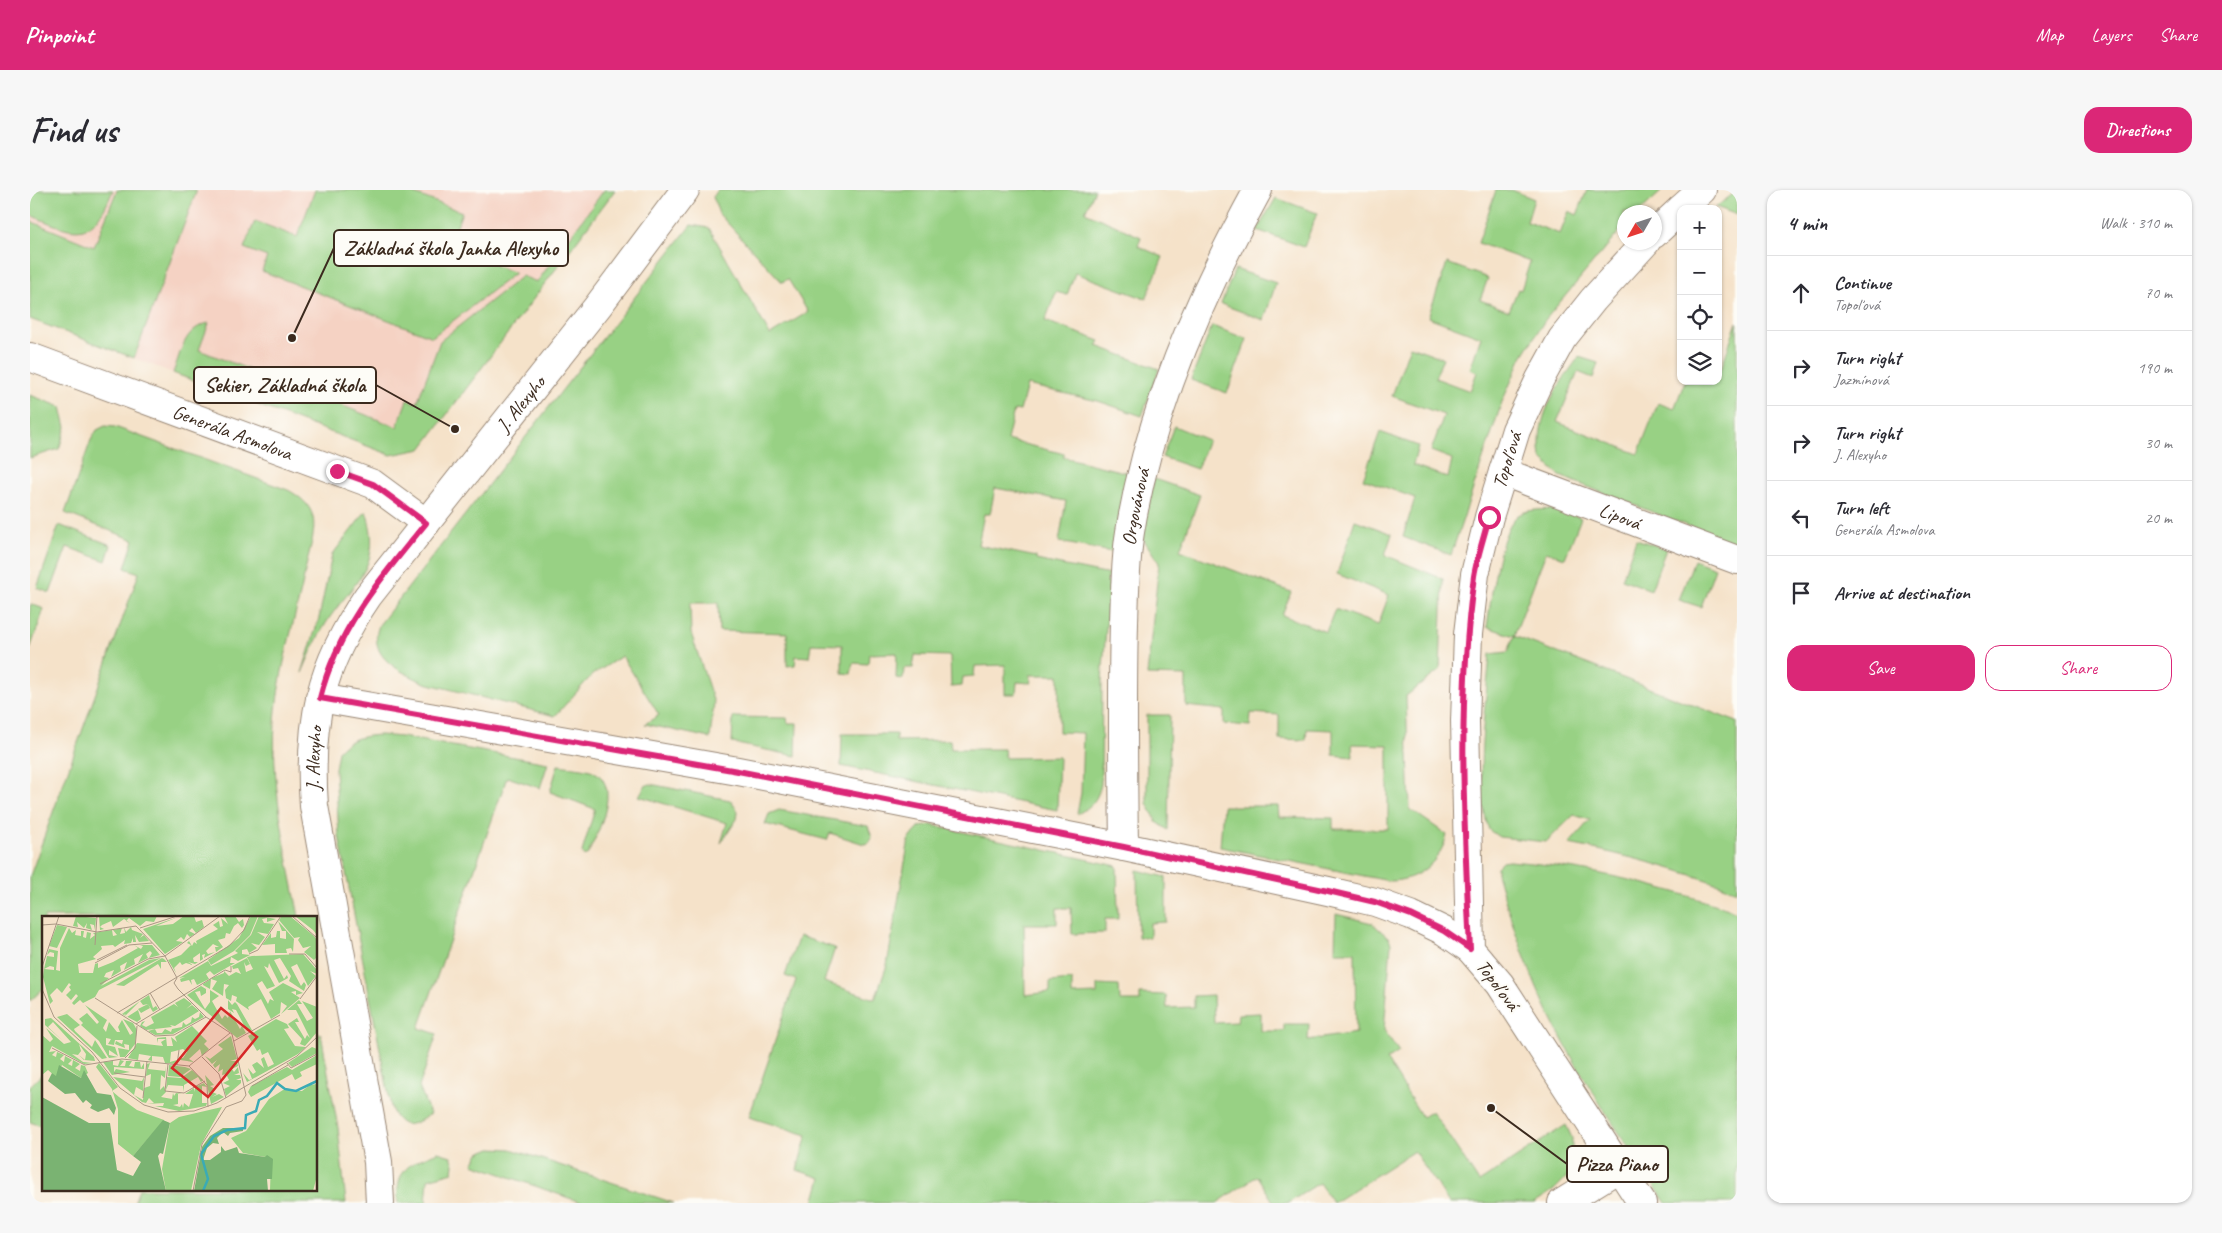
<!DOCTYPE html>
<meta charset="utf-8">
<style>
body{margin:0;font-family:Caveat,sans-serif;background:#f7f7f7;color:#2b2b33}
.controls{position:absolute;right:15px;top:15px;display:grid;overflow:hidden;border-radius:10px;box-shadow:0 1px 4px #0004}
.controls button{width:45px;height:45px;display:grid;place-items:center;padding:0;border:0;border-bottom:1px solid #e1e1e2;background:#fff;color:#2b2b33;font:25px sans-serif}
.compass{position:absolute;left:1587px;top:15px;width:45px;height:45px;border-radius:50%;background:#fff;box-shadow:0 1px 4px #0004;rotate:231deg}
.stop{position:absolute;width:15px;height:15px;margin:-11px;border:4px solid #db2777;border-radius:50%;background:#fff}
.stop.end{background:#db2777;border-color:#fff;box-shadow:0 1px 5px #0008}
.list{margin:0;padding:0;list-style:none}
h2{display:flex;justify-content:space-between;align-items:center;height:65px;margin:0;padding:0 20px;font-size:21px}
h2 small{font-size:16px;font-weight:400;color:#7c7c81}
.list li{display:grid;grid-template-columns:32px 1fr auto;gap:15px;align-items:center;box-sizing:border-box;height:75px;padding:0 20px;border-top:1px solid #e1e1e2}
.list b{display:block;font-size:19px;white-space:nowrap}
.list p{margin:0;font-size:16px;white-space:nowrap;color:#7c7c81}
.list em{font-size:16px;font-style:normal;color:#7c7c81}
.actions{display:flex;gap:10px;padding:15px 20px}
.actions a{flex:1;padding:11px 0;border:1px solid #db2777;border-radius:15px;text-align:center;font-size:18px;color:#db2777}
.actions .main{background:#db2777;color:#fff}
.icon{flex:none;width:28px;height:28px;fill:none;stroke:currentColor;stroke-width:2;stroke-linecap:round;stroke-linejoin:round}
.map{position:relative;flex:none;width:1707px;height:1013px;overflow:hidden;border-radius:15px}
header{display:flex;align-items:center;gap:30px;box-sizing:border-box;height:70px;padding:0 25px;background:#db2777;color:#fff}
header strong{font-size:24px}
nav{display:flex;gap:28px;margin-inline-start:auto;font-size:18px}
.intro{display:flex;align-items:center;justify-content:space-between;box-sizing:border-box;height:120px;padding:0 30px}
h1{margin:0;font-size:35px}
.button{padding:12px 22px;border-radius:15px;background:#db2777;color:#fff;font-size:18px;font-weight:700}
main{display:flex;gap:30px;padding:0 30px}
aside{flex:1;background:#fff;border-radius:15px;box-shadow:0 1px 4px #0004}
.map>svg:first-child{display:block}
</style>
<header>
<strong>Pinpoint</strong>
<nav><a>Map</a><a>Layers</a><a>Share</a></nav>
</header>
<div class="intro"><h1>Find us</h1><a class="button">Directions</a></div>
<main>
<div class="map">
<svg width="1707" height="1013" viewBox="0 0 1707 1013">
<rect width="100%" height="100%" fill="#fdfcf7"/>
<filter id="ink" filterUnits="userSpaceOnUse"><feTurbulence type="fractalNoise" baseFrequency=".02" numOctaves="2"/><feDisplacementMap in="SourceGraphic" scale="10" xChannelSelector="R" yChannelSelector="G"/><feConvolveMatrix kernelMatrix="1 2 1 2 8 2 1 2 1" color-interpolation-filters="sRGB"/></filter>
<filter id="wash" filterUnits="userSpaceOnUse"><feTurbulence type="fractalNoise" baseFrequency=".0096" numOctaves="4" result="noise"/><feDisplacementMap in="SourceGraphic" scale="20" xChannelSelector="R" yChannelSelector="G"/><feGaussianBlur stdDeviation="1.12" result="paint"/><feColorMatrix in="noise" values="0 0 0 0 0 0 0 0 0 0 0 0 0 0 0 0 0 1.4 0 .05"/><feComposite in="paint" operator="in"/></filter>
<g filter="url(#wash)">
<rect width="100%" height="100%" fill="#f5e2c9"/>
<path fill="#f5d2c3" d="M0,0h585l-194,259 -30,6 -361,-136z"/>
<g fill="#98d184" stroke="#6a7e51">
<path d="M0,0h83c-21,53 -37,44 -83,25z"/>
<path d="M87,0h80l-63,168 -104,-39v-98l64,26z"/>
<path d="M285,0h89l58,22 -13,35 66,26 -83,64 -170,-66 5,-14 -23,-9 11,-27 42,16z"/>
<path d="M574,0h11l-194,259 -30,6 -218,-82c8,-21 11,-45 36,-50l-10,27 198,77 10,-27 10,3 23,-62 82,-65 15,6z"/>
<path d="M688,0h377l-10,22 56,25 -3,9 25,11 -17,42 -71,-26 -8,22 -11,-3 -11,29 55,20 -3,5 62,23 -17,47 -44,-15 -71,-16 -7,26 -6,-1 -7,30 58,14 -2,3 65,16 -16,79 -53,-10 7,-41 -71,-13 -5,26h-6l-6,31 58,12v3l74,15 -8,106 -1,103c-3,15 -9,23 -24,30l4,-21 2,-60 -24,-1v-57h-29l1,8 -14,-1 -1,12h-11v-29l-30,1 -1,10 -11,1 -1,9 -11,1 -1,-31 -35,-1 -2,13h-9l-1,11 -7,-1 1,-25 -28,1 -1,10 -15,-1 -2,11 -9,-1v-28l-31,-1 -2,13 -13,-1 -1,9 -8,1v-33l-68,-2 -1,-28h-28l1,30 23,70 -4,35 -65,-14 14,-9 -37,-59 -30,19 -37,41 -130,-33c-25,-12 -58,-25 -46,-58l312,-400 18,3 61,107 38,-23 -20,-33 -6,3 -63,-68 -6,-17z"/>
<path d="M1466,0h16l22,9 -7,23 33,12 9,-23 8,4 10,-25h76l-24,22h-15v14l-79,94 -23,37 -20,45 -51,153 -48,-18 12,-39 -52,-19 17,-47 38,14 -5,19 35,13 4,-19 -21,-8 13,-36 -52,-19 18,-50 33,12 -8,20 35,13 7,-19 -7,-3 11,-32 -53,-20 19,-54 41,15 -8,22 29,11 9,-22 3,1 9,-28 -52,-19z"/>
<path d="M1707,1v24l-21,-8z"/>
<path d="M1246,8l41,15 -13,34 -47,-17z"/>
<path d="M1205,79l41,14 -12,37 -43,-16z"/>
<path d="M1707,132v223l-177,-69 -19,-18c-6,-42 14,-68 38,-101l19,6 -5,15 -15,-6 -21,50 81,32 20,-51 16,6 11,-28h33v-12h3z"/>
<path d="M1182,136l35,13 -20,54 -36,-13z"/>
<path d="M0,205l31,12 5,20 -7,22 -29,9z"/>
<path d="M75,236l10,1 173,63c11,6 22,14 25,27 3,14 -3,31 -6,45 -9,49 -26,98 -31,148 -7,69 10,140 23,207h-255v71l-14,13v-125l109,-303 -14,-5 9,-28 -69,-27 26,-73 6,-10z"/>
<path d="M1144,236l34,14 -11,29 -35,-12z"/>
<path d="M1124,289l46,16 -20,55 111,42 -9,23 44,17 9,-23 43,16 11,-30 -52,-21 18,-54 37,14 -7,21 58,24 -3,91 -34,26 4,113 37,26c-7,27 -29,46 -58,46l-169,-34 3,-41h55l1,11 54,1v11h55v-84l-36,-1 1,13 -20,-2v-25l-26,-1 -1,11 -27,-1v-24l-28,-2 -1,13 -26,-2v-14l-38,-4v-30l-39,-1 12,-112 -17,-26z"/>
<path d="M1529,319l22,9 -16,40 -19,-6 -32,84 223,86v169c-55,-21 -110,-36 -168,-47l21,-24 -16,-5 -28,27 -47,-5 -10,-7c-16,-46 -3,-126 1,-176l18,-2 6,-16 -27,-9c4,-26 11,-95 30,-111 10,-8 29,-6 42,-7z"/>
<path d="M336,321c17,53 -8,67 -36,106 -12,18 -20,37 -28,56l17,-55 13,-63z"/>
<path d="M29,335l52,20 -5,16 -39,-14 -17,46 -13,-5z"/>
<path d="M1606,349l30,10 -15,41 -29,-11z"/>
<path d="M1664,370l21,8 -14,39 -22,-7z"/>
<path d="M1,414l13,5 -14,40v-42z"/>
<path d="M1117,525h23l-2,115 -11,-8 -10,-19z"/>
<path d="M703,527l54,1 1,5h9l-1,33 -64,-13z"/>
<path d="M812,544h54v7l54,-1 1,9h53l1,9 54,-1 -2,53 -216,-44z"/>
<path d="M350,545l22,2 146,26 -8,25 -33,-11 -88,251 18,6 -18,53 11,27c-17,13 -31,17 -39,-7l-52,-271 -4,-67 3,-18c11,-13 26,-15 42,-16z"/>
<path d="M528,575c11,2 26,2 35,6 30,15 4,63 -5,83l-4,2 -2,-4 13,-43 -45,-17z"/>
<path d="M620,594l80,16 8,11 -1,8 -16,24 6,-20 -88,-27 6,-10z"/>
<path d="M749,620l89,16 4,12 -3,5 -5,1 -34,-11 -3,7 -62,-16 4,-10z"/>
<path d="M901,635l186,41 1,53h-13v14l-33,1 -1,-26h-14v16h-33l1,71 25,-3v-10l22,-2v15l25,-1v-9l22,1 1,15h20v-7l26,1 1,13 27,-1v-11l19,-1 1,28 23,-1 1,-8 23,-1v18h23v-7h25l-1,16 48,-7 -1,-81h-20l1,-38 36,9 17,15 2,6 -7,86 15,22 -12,8 35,57 10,-6 47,71 87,-57 6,13v28l-6,12 -12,12 -20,13h-85l-35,-52 -81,52 -14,-20 -31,20h-14l-17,-27 -40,27h-403l7,-25 -24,-8 10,-35 -58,-18 47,-137 -11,-4 14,-40 36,12 -11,34 51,17 12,-34 22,-126 11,-12z"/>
<path d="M1479,671c79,6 154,25 228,51v291h-71c-41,-62 -90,-130 -121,-198 -20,-42 -35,-87 -48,-132v-6l5,-5z"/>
<path d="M1107,680l29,7v45l-16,1v14h-12z"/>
<path d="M286,842l5,2 17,94 8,75h-212l5,-14h177z"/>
<path d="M14,882v55l-14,-5v-36z"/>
<path d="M461,958l20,1 163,54h-91l-110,-39 6,-11z"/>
<path d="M408,962l13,4 3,8 -1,8 -25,7 -2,24h-28c-3,-35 12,-40 40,-51z"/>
</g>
</g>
<g filter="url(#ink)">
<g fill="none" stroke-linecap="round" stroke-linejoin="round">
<defs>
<g id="street">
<path d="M1651,19l21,-19"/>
<path d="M1624,44l27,-25"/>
<path id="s1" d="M0,167l343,127 53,39"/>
<path id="s2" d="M1473,282l234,88"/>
<path d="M290,508l418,73 386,76 204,44 47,11 36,13 33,16 26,18"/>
<path id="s3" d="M1094,657c-1,-75 -2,-149 0,-224 1,-30 1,-61 6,-91 19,-119 70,-237 128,-342"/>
<path id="s4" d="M350,1013l-2,-41 -64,-356c-6,-84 6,-140 54,-210l230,-290 87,-116"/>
<path d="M1532,1013l58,-36"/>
<path id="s5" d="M1612,1013l-142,-219 -30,-35 -5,-228 3,-87 7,-60 14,-57 27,-87 24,-51 22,-40 31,-39 53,-58"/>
</g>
</defs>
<use href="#street" stroke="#988674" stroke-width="30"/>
<use href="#street" stroke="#fff" stroke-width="28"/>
</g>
</g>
<g fill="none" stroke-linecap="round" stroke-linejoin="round" filter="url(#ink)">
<path stroke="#db2777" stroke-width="6" d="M307,281l36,13 53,39c-45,55 -88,104 -106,175l418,73 386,76 204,44 47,11 36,13 33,16 26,18c-6,-123 -13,-250 4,-373 3,-19 10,-39 15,-59"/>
</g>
<g text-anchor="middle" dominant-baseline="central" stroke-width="4.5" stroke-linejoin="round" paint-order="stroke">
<g font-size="20" fill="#3b2a1e" stroke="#fdfcf7">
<text stroke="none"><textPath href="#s4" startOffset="870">J. Alexyho</textPath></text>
<text stroke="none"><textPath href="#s1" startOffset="216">Generála Asmolova</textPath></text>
<text stroke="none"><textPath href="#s5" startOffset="801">Topoľová</textPath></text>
<text stroke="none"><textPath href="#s3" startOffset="341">Orgovánová</textPath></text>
<text stroke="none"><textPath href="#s2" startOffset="125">Lipová</textPath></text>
<text stroke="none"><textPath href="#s4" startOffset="450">J. Alexyho</textPath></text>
<text transform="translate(1468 795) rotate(53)">Topoľová</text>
</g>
</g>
<g transform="translate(12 726)">
<rect width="275" height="275" fill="#f5e2c9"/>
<path d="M34,0l20,2 -1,12 -1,-5 -4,-1 2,6 -6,-2 1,-5 -3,5 -7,-6 1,5 -5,-1zM57,0h58l-3,6 -8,-1 -6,5 -11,-8 -3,3 4,2 -6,-4 -11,8 -2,-6 -9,4 -2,2 4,2 -4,1zM142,0h10l2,6 6,-2 2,7 -8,6 -4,-5 -3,3 6,3 -5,3 -3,-3 -3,6 -3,-3 -5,4 7,1 -18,12 -22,-25 35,-12 -22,9 17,-2zM182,0h11l4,6 4,-3 1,6 -2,3 -4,-5 -4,3 -4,8 -4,-1 -1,5 -7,2 5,7 -7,5 -1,-5h4l-6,-3 -7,7 2,3 7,-2 -11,6 1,-4 -3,1 1,4 -3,2v-8l-7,5 1,4h4l-3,2 -7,-2 5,3 -7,-2 -4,2 -2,-3 -6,6 2,5 -8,-13 13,-5 10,-10 -4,-2 2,-2 3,5 2,-4 3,2 -1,-3 22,-12 -5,-4 6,-4 1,6 3,-1 -2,-8 7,6zM209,0h7l-8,19 -16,16 -23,14 -3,-5 31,-22zM217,0l17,3 -9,3v-4l-5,1 2,4 10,1 -6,10 -11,-2 8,5 -6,8 -8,-2 6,5 -8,5 -2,-4 -5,1v4l8,1 -12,6 -7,-4 -1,6h5l-21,12 -4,-4 -4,3 3,5 -12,6 -3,-6 -3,1 1,5 -3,-5 -8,2 -1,-3 5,-2 -6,1 29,-17 3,5 27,-13 -3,-2 16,-16zM240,0h8l24,20 3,4v17l-3,3 -10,-8 7,-6 -8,2 -5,-8 2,-3 -6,1 -15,-18zM253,0h22v19l-4,-5zM236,5l16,18 -1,13 -2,-4 -5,1 1,4h-12v-9l-13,1 9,-12v5l5,-1 1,-6h3v7l6,1v-8h-4zM15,9l10,2 -10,21 -8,-2zM82,11l2,5 5,-5 1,3 11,4 -3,4 4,-3 5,6 -10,1 -4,-7 1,7h-3v-4l-2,5 -7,1 1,-4 -10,7 -2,-2 -12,1 1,3 -9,8 3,2 -18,5 1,9h14l2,-9 3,-1v5l15,-6 25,-14 -4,-3 7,4 2,-3 -3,-1h12l8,10 -11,3 3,-5 -2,-2 -4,3 2,4 -10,5 5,-9 -9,5 1,5 -11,6 3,-8 -7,4 1,5 -10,6 3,-7 -8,3 -2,4 5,1 -8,8 48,-26 12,-2 -62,32 -4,7 -12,6 -3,-3 -6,5 -2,-2 6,-7 -2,-2 -5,6 -5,-5 5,-5 -2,-3 2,-2 -2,-2 -7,10 -5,-5 -7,7 3,6 -3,3 -7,-27 1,-8 10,1v-3l-4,-1 -6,3 3,-13 7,1v-4l-4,-1 -3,3 2,-6 9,2 -2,19 4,1v-23l9,-20 3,5 4,-3 -1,5 6,1v-5h3l-1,6 3,1 1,-6 4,1 -1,6 5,-4 -2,-2 19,-3 1,6 4,-1 -4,-5 9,-2 -2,6 5,-1zM261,38l14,16v4l-7,-3 6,5 -8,10 -11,-22 -6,3 10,19 3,-4 2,3 -2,6 -15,-10 2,-5 -11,-18 -6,2 10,19 3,-4 1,3 -9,5 -10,-20 -1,5 -4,-2 11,20 -8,3 -5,-8 -5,3 11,20 2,-5 4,2 -5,-9 14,-9 20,10 -7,2v-4l-5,1 9,6 -19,16 6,-8 -6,-4 -1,11 -9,6 -10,-20 -13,8 1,3 -13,-9 1,-4 -5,-2 -1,6 -5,-3 -1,-8 4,-5 -5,-1 -1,12 -11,-7 5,-8 -6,-2 -1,10 -7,-4v-1l11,-7 10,-4v-2l5,5 7,-4 5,2 -3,-6 -5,1 -1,-3 15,-8 3,6 -4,2 -2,-4 2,10 7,-3 -6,-12 5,-1zM120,42l2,1 3,3h-6v7l-3,-5 -34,22 -8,-1zM159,70l5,3v4l-5,3 -1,-5 -5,1 10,17 5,-7v-12l9,6 -7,5 10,18 3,-4 3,3 2,-7 10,18 2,-3 4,7 -9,5 -50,-43zM107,79l4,13 3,-2 2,3 -5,3 -5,-8 2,4 -9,5 -3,-4 10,-5 -5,1 -3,-4zM142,82l8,6 -6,5 6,-4 7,6 -24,15 -5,-1 2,2 -26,3 -6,-4 2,-4 3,-1 -3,4 4,2 8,-4 -3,-6 23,-13 4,3 -3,-4zM186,84l4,5 3,-3 2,2 15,26 -5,1 -11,-21 -4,-1 2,4 -6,-4zM257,84l3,4h-5l10,17 6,-3 -11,-17 15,6v25l-12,14 -5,-2 2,-5 -14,-15 9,-6 2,4h-4l10,17 2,-4 3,3 -14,-28h-9zM98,85l-14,14 -3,-2 4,4 11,-7 3,9 -4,3 -15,-8zM43,89l22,15 -4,8 3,4 3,-10 8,10h3l-2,-5 4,-7 8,15 3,-2 -10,-14 10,4 4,7 -2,14 -10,13h-5l-2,-9 11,2v-5l-5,-1 1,4 -10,-4 1,-3 6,3 1,-4h-8l-1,5 -6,-1 3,-5 -5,-1v7l9,2 3,9 -9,-6v5l9,2 -9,1 -10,-17 -18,-16 2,-2 -4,-4 8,-6 10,11 2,-2zM158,96l4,5 -31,17 -18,1 -7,-4 7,-2 2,4h5l3,-4 6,3 1,-3 10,-2 1,-5 3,3 5,-3 1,-5 3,2 4,-2zM25,98l13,11 -6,4 1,2 17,16 3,-7 12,18 -5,1 -45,-42zM9,102l43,39 1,4 -11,-1 -5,-5 6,5 1,-6 -7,-10 2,7 -3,4 -6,-1 11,8 9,1 -8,1 -32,-18 -3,6 7,-1 -4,4 4,2 1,-5 7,3 -4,4 4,3 1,-6 7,4 -4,4 4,2 1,-6 7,4 -5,4 5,3 1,-6 4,1 3,7 -7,5 -19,-13 -6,12 -8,-7 -6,5v-40l8,7 3,-3 -7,-11 18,16 7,-2 -18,-20 -5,5 15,14 -18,-16v-6zM234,103l11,5 2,4 -5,1 11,17 11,1 -8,7 -51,28 -4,-9 6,7 3,-1 -4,-11 5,6 3,-2 -4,-7 5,-3 7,6 -3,-9 3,-2 4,10 6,-3 -6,-12 -6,3 -2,-6 -3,2 -9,-15zM150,110l15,15 -3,3 5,5 -7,7 -2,-7 -11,10 5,3 -14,-2 -2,3 1,-5h4l4,-6 -4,-3 -12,3 -1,10 7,-2 -2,4 -10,-1 -2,-6 -11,-1v5l-4,-1 3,-4 -12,-2 -1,6 -10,-2 9,-15 26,3 -2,-4 5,-3h-8l-1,4v-5l9,-1 1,9h6l-2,-9 6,5 -2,-5zM189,120l6,23 -7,2h7l1,5 -6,3 2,3 4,-5 1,6 -5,2h6l1,3 -5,2h5v3l-15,13 -2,-7 6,-3 -7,-3 6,-3 -3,-6 -4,1 1,-6 -5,3 2,-8 -5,4 -2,-3 4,-5 -5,4 -7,-8 5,3 13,-10 -5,-4zM270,131l5,2v4l-25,14 -4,-4zM275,139v9l-17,8 2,4 -7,4 -3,-6 -41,23 -3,-5 3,-6 36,-19 5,3zM78,144l4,1 -4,5h5l1,-5h6l-3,5 5,1 1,-5h5l1,6 3,-5v6l-30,-2v5l2,-3 14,3 -18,3 -9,-13 10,-1v4l5,1zM57,147l19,24 -6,4 7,6 18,13 27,10 -31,36 -15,-12v-35l-6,-20 -16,-22zM108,147l-2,6 18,2v-5l-1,12 -4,-3 -1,15 4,-4 2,6 -5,5 11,2 1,-6 1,3 2,-3 6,1h-4v10l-5,1 7,2 2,-3 1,4 1,-5 5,4 4,-13h-8l9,-6 1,4v-5l9,-4 3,4 -5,-1v17h5l-1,3 -27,5 -24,-5h8l1,-3 -17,1 7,-1 -5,-5 -3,5 -4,-1 -29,-25 29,4 2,-4 -1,14 -7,-4 -2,8 9,5 1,-12 6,-2 1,-12 -5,2 1,-12zM127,149l16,2 6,2 -11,8 -12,-1zM150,154l11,10 -2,2 -3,-5 -14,8v7l-1,-6 -15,-1 -2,5 1,-13 14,1zM163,159l9,10 -4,1 5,3 -3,3 5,2 -5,3 7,-3 5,3 -13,7zM275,168v92l-4,15h-43l1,-33 -28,-5 -12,-15 15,-7 23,-32 14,-9 19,1 8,-6zM180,191l-21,38 -10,46h-25l-4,-22 8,-46 9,-6z" fill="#98d184"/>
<path d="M17,149l22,13 3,-8 13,23 14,2 5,13 -2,7 -5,-7 -11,4 -8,-4 2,-3 -6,-5 -3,3 -8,-10 -10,1 -17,-13 4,-8 4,3zM0,181l47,26h21l7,47 16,6 8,-14 -8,-6 30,-36 7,3 -7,31 -3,-1 -2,3 8,35h-124zM181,212h20v3l-13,2 -2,3 -5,-4 -6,6 2,6 -6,-1 -6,5 -4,12h7l11,-8v-6l4,5 12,-4 2,6 26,4 2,-2 6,4 -1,20h-5l1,12h-74l8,-44 8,-11z" fill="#7ab372"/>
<path fill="none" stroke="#3aabb5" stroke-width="2.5" d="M161,275l5,-12 -7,-25 13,-18 13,-6 18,-2 1,-13 10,-4 3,-11 8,-4 10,-13 8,6 11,2 21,-10"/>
<path fill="none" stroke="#ab9885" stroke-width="1" d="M250,0l25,22M0,9l14,-1 41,8 39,-6 29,30 12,22M98,12l37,-12M53,29l2,-29M207,38l9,-4 23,-34M247,38h16l12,14M55,44l30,-15M53,47l34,-18 23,-2M0,51l17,-51M135,62l-3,5 4,6 28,28 26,17 14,61 -4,6 -16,6 -24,37 -9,47M58,68l48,-25 17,-3 55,-40M0,73l12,28 38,35 28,36 24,17 24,7 26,-1 23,-8 80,-47 20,-19M108,77l10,17M53,82l60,38 19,-1 32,-18M258,83l17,-23M75,97l112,-67 15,-16 6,-14M94,108l89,-54 6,2v-6M192,125l46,-26M10,132l33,17 37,-6 67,7 18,19 1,22M160,141l17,17 7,24M83,142l10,-10 2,-22M245,147l4,5 26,-14M126,148l-3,27 19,2 21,-12M135,149l2,-15M147,150l41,-33M72,157l31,4M210,170l36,-21M101,182l4,-37"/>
<path fill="#d62828" fill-opacity="0.15" stroke="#d62828" stroke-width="2.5" d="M179,92l36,29 -49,60 -36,-29z"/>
<rect width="275" height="275" fill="none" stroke="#3b2a1e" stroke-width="2.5"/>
</g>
<path fill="none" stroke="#3b2a1e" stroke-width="2" d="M262 148L304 58M425 239L346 195M1461 918L1537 974"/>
<g fill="#3b2a1e" stroke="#fdfcf7" stroke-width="2">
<circle cx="262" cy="148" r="5"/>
<circle cx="425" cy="239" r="5"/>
<circle cx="1461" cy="918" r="5"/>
</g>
<g fill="#fdfcf7" stroke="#3b2a1e" stroke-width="2">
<rect x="304" y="40" width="234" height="36" rx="5"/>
<rect x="164" y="177" width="182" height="36" rx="5"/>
<rect x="1537" y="956" width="101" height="36" rx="5"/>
</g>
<g font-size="21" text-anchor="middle" font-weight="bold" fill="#3b2a1e">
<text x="421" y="65">Základná škola Janka Alexyho</text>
<text x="255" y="202">Sekier, Základná škola</text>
<text x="1587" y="981">Pizza Piano</text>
</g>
</svg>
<div class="controls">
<button>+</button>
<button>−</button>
<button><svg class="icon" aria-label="locate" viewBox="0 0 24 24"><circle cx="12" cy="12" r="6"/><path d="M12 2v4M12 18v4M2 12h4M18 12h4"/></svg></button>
<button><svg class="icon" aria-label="layers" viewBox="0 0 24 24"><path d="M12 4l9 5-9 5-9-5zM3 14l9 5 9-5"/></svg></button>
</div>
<svg class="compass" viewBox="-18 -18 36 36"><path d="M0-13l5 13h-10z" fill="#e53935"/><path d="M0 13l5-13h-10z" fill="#7c7c81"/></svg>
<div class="stop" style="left:1459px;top:327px"></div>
<div class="stop end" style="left:307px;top:281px"></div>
</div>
<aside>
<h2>4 min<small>Walk · 310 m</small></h2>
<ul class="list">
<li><svg class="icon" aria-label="ahead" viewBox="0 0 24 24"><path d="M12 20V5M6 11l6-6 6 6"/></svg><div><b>Continue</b><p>Topoľová</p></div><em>70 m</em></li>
<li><svg class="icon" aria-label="right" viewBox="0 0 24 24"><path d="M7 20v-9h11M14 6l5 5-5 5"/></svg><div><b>Turn right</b><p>Jazmínová</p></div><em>190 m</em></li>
<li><svg class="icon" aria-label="right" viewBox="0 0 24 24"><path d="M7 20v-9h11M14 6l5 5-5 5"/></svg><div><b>Turn right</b><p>J. Alexyho</p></div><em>30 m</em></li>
<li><svg class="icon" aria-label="left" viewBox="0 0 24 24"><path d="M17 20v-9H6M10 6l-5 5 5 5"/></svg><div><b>Turn left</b><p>Generála Asmolova</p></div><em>20 m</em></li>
<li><svg class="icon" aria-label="arrive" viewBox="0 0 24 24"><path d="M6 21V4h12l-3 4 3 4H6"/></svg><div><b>Arrive at destination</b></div></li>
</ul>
<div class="actions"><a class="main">Save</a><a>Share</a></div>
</aside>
</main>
